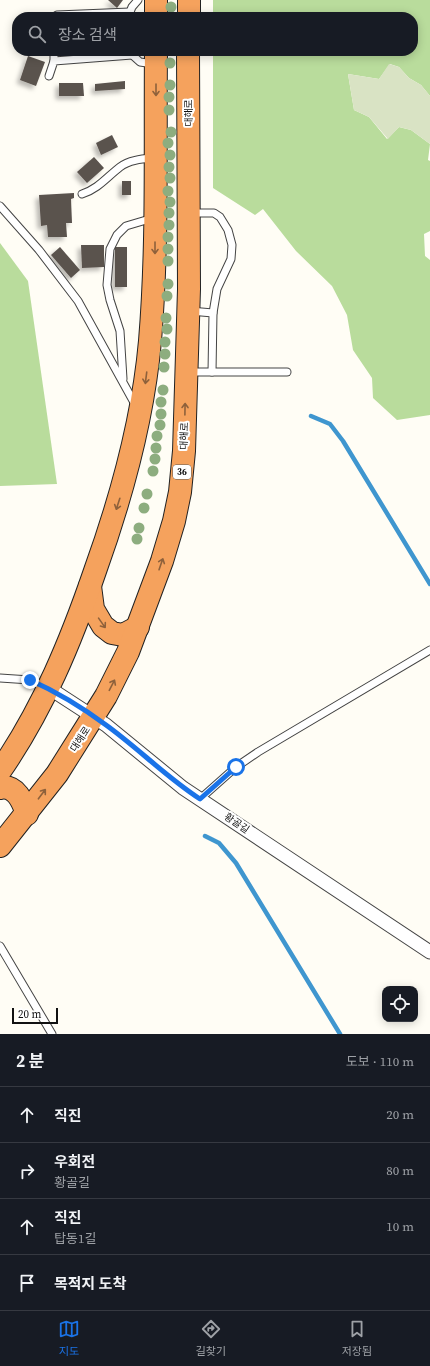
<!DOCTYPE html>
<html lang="ko">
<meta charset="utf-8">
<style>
body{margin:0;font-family:"Source Serif 4","Noto Sans KR",serif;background:#242831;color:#f1f3f6}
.controls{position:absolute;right:12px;bottom:12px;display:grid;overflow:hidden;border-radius:8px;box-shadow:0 2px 10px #0003}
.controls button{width:36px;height:36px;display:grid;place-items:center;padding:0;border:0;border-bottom:1px solid #363941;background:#171b24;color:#f1f3f6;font:20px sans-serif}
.scale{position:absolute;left:12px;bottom:10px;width:46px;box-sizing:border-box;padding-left:4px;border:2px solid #111;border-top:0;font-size:11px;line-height:14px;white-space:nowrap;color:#111;-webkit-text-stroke:3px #fff;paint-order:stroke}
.stop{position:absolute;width:12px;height:12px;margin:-9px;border:3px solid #1a73e8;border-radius:50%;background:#fff}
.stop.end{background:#1a73e8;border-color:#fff;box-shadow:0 1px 4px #0008}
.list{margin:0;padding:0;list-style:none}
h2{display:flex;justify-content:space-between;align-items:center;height:52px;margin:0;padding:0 16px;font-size:17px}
h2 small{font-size:13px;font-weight:400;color:#9ea1a6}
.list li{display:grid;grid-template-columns:26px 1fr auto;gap:12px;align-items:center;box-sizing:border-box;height:56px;padding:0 16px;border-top:1px solid #363941}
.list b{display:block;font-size:15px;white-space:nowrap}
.list p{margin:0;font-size:13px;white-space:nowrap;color:#9ea1a6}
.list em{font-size:13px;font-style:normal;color:#9ea1a6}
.icon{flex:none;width:22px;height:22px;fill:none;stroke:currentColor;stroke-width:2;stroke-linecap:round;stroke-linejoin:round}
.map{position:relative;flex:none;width:430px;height:1034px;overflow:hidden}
.search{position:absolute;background:#171b24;box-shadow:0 2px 10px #0003;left:12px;right:12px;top:12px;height:44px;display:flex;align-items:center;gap:10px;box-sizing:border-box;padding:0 14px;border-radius:16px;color:#9ea1a6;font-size:15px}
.sheet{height:276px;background:#171b24}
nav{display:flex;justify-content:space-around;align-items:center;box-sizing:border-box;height:56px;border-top:1px solid #363941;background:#171b24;font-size:11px;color:#9ea1a6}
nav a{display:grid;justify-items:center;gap:2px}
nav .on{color:#1a73e8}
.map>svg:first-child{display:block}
</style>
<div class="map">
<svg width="430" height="1034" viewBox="0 0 430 1034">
<defs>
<filter id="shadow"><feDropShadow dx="-3.5" dy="3.5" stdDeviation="2" flood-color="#0004"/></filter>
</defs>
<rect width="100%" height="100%" fill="#fffdf5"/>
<g fill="#b9dc9c">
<path d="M213,0h217v96l-9,-11 -12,-7 -10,-11 -9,-3 -11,15 -31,-5 6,36 15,7 18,22 12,-12 12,3 19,14 -2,16 2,1v70l-6,3 1,22 5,4v155l-33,5 -24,-22 -1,-20 -19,-28 -6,-35 -15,-29 -36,-35 -33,-42 -8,6 -42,-27v-137h200v-34h-200z"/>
<path d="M0,243l28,38 29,203 -57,2z"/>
</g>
<path fill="#d9e3c4" d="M389,64l10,3 10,11 12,7 9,11v48l-19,-14 -12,-3 -11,12 -19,-22 -15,-7 -6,-36 31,5z"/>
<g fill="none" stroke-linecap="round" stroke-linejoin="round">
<g stroke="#3f96cf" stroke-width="4.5">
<path d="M311,416l19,8 13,17 87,143"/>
<path d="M205,836l14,7 17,20 104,171"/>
</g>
</g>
<g fill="#5a524d" filter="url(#shadow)">
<path d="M108,0h15l-6,8z"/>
<path d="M28,56l17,6 -9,24 -16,-6z"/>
<path d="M125,81v8l-30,2v-7z"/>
<path d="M59,83h24l1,13h-25z"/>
<path d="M112,135l6,12 -17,8 -5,-12z"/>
<path d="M94,157l10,11 -17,15 -10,-11z"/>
<rect x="122" y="181" width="9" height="14"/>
<path d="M74,193v5l-3,1 1,24h-6l1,14h-19l-1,-12 -6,1 -2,-31z"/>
<path d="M81,245h23v22l-22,1z"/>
<path d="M60,247l20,23 -9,8 -20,-23z"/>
<rect x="115" y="247" width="12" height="40"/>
</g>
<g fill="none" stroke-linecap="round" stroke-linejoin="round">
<defs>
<g id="lane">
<path d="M54,17l3,-2 73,-3"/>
<path d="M128,17l4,-10 6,-7"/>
<path d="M54,51v10"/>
<path d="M130,53l10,9 14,2"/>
<path d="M49,76l5,-15 78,-6"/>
<path d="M82,194c16,-5 25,-17 38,-27 9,-7 22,-8 33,-9"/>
<path d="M0,206l39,44 39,51 58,105"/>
<path d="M190,213h24l6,4 8,13 4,15 -1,14 -14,30 -4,24"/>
<path d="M188,372h24l1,-59 -23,-2"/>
<path d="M212,372h75"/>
<path d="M123,379l-3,-48 -10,-31 -3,-15 3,-36 7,-14 9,-9 27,-8"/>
<path d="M0,678l30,2 17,8"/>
<path d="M200,799l36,-32 22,-15 172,-102"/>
<path d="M0,946l52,88"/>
</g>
<path id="street" d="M49,688l57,37 77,63 247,164"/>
<g id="highway">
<path d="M156,17v-17"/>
<path d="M189,17v-17"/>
<path d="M90,586l3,23 10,17 9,7 11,2 15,-8"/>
<path d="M0,771c43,-62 71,-130 95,-200 27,-75 48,-151 55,-230 8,-96 5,-194 6,-290"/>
<path d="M0,788c16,-4 23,14 27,26"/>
<path d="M0,846l57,-72 49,-78 22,-44 34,-91 12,-40 6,-29 4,-41 5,-162 -1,-238"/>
</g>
</defs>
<use href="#lane" stroke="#444" stroke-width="9"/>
<use href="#street" stroke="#444" stroke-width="15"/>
<use href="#highway" stroke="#222" stroke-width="24"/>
<use href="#lane" stroke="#fff" stroke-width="7"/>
<use href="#street" stroke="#fff" stroke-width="13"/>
<use href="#highway" stroke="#f5a25d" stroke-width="22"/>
</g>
<g fill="#8dad7f">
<circle cx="171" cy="7" r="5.5"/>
<circle cx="170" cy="63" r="5.5"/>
<circle cx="170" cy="85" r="5.5"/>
<circle cx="169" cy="97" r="5.5"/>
<circle cx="169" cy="110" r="5.5"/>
<circle cx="171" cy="132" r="5.5"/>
<circle cx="168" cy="143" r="5.5"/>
<circle cx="170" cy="155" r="5.5"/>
<circle cx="169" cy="167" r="5.5"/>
<circle cx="170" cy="178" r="5.5"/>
<circle cx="168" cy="191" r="5.5"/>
<circle cx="170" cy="202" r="5.5"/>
<circle cx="169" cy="213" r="5.5"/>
<circle cx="169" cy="225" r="5.5"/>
<circle cx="168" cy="237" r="5.5"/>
<circle cx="168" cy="249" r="5.5"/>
<circle cx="168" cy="261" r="5.5"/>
<circle cx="168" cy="284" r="5.5"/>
<circle cx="167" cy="296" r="5.5"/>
<circle cx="166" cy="318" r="5.5"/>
<circle cx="167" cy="329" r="5.5"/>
<circle cx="165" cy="342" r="5.5"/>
<circle cx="165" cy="354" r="5.5"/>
<circle cx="164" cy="367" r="5.5"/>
<circle cx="163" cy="390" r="5.5"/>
<circle cx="161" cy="402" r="5.5"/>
<circle cx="161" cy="414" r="5.5"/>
<circle cx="160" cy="425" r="5.5"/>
<circle cx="157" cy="436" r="5.5"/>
<circle cx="156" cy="448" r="5.5"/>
<circle cx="155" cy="459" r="5.5"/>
<circle cx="153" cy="471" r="5.5"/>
<circle cx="147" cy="494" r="5.5"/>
<circle cx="144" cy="508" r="5.5"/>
<circle cx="139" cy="528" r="5.5"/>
<circle cx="137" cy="539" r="5.5"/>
</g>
<defs><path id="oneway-shaft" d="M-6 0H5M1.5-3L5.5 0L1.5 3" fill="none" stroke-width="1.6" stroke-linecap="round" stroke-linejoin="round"/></defs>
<g stroke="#8e613b">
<use href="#oneway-shaft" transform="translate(156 90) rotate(90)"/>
<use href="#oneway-shaft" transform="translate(155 248) rotate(90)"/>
<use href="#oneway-shaft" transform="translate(146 378) rotate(97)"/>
<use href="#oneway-shaft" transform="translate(185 409) rotate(-89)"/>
<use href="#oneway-shaft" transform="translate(118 504) rotate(108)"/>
<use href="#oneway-shaft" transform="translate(161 564) rotate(-71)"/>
<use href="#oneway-shaft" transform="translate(102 623) rotate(55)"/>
<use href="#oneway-shaft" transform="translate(112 685) rotate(-63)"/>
<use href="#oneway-shaft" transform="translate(42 794) rotate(-53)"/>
</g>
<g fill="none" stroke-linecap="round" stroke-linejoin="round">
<path stroke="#1a73e8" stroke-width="5" d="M30,680c27,12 53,28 76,45 32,23 60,52 94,74l36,-32"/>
</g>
<g text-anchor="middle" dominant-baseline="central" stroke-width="4" stroke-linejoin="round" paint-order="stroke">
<rect fill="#fff" stroke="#585858" stroke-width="1" x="173" y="465" width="18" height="14" rx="3"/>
<g font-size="9" font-weight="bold" fill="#111">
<text x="182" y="472">36</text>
</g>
<g font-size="10" fill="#111" stroke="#fff">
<text transform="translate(188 113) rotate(-90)">대해로</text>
<text transform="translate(184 436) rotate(-88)">대해로</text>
<text transform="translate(80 739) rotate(-57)">대해로</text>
<text transform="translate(237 823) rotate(34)">황골길</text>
</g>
</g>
</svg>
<div class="controls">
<button><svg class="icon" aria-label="locate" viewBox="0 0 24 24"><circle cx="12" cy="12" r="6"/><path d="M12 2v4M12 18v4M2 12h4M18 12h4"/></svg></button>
</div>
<div class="scale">20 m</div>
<div class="stop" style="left:236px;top:767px"></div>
<div class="stop end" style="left:30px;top:680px"></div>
<div class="search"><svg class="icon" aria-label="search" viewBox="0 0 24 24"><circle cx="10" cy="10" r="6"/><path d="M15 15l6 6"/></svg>장소 검색</div>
</div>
<section class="sheet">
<h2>2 분<small>도보 · 110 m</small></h2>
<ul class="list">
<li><svg class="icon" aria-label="ahead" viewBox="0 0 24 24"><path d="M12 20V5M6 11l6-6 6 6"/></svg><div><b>직진</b></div><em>20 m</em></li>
<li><svg class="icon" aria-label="right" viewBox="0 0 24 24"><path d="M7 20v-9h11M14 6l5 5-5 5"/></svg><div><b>우회전</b><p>황골길</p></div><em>80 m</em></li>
<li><svg class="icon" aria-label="ahead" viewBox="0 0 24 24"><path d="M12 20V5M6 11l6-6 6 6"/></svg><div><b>직진</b><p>탑동1길</p></div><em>10 m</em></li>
<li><svg class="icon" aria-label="arrive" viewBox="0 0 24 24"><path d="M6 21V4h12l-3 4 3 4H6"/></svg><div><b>목적지 도착</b></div></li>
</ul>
</section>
<nav>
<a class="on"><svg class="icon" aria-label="map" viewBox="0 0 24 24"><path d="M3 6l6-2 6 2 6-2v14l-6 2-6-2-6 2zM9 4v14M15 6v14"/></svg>지도</a>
<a><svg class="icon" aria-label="directions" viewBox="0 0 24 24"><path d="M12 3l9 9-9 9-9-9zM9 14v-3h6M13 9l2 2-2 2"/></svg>길찾기</a>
<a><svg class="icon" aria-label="saved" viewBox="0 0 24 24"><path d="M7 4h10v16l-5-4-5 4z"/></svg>저장됨</a>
</nav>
